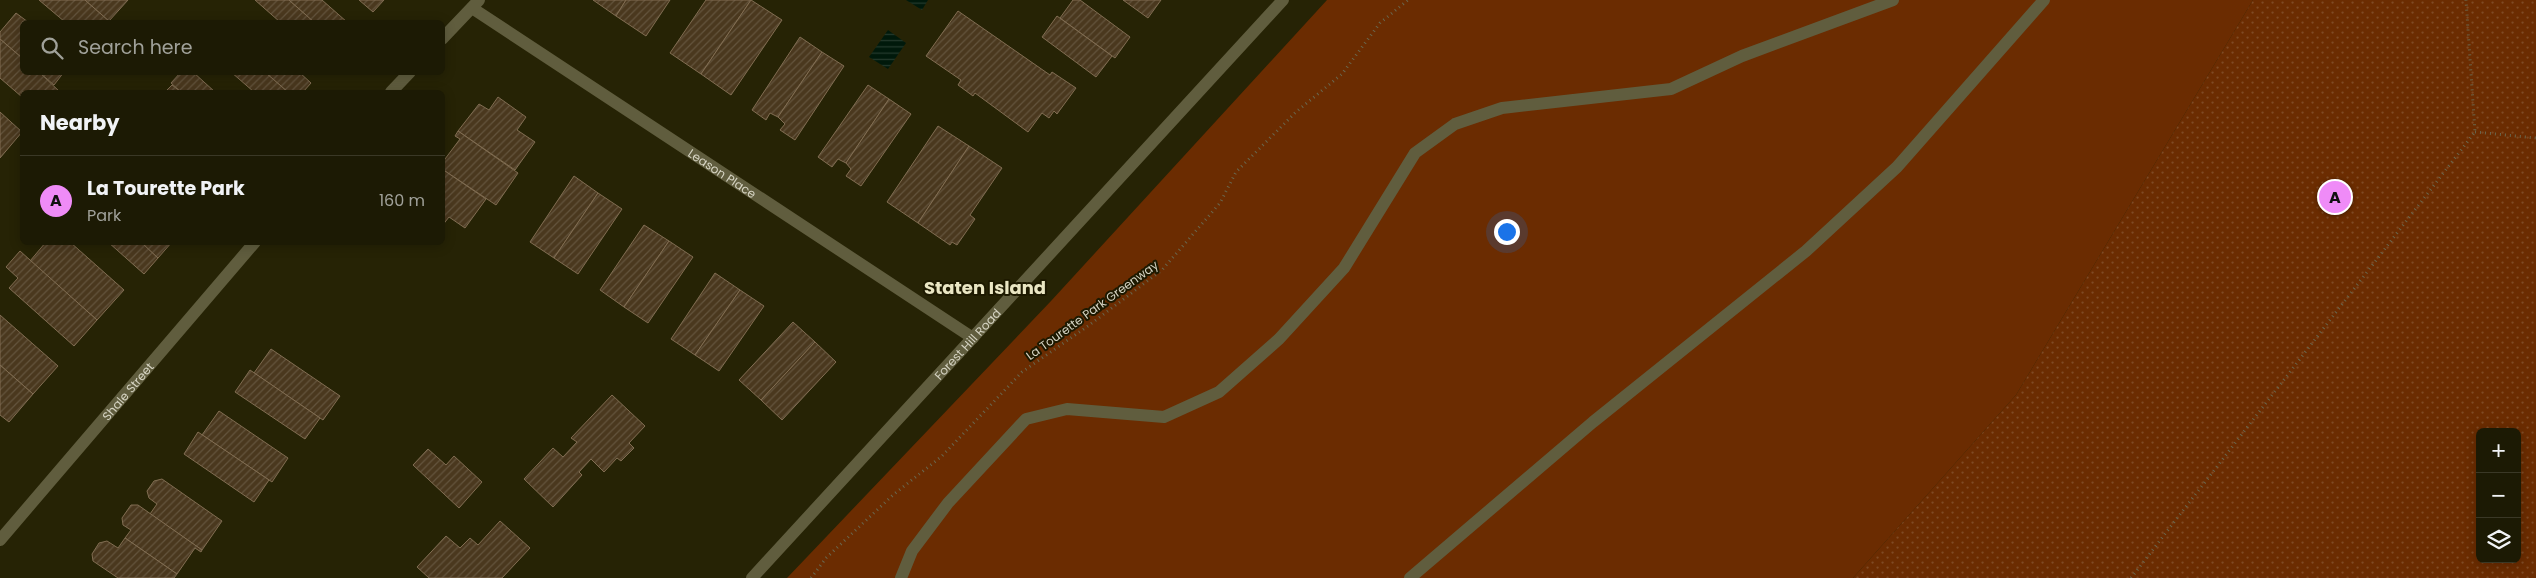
<!DOCTYPE html>
<meta charset="utf-8">
<style>
body{margin:0;font-family:Poppins,sans-serif;background:#25230e;color:#f1f3f6}
.controls{position:absolute;right:15px;bottom:15px;display:grid;overflow:hidden;border-radius:8px;box-shadow:0 2px 12px #0003}
.controls button{width:45px;height:45px;display:grid;place-items:center;padding:0;border:0;border-bottom:1px solid #3a3826;background:#1c1a04;color:#f1f3f6;font:25px sans-serif}
.you{position:absolute;left:1506px;top:231px;width:18px;height:18px;margin:-12px;border:4px solid #fff;border-radius:50%;background:#1a73e8;box-shadow:0 0 0 8px #1a73e833}
.badge{display:grid;place-items:center;width:32px;height:32px;border-radius:50%;background:#ef8bf7;color:#111;font-size:16px;font-weight:700}
.pin{position:absolute;translate:-50% -50%;border:2px solid #fff;box-shadow:0 1px 5px #0006}
.list{margin:0;padding:0;list-style:none}
h2{display:flex;justify-content:space-between;align-items:center;height:65px;margin:0;padding:0 20px;font-size:21px}
h2 small{font-size:16px;font-weight:400;color:#a0a19a}
.list li{display:grid;grid-template-columns:32px 1fr auto;gap:15px;align-items:center;box-sizing:border-box;height:90px;padding:0 20px;border-top:1px solid #3a3826}
.list b{display:block;font-size:19px;white-space:nowrap}
.list p{margin:0;font-size:16px;white-space:nowrap;color:#a0a19a}
.list em{font-size:16px;font-style:normal;color:#a0a19a}
.icon{flex:none;width:28px;height:28px;fill:none;stroke:currentColor;stroke-width:2;stroke-linecap:round;stroke-linejoin:round}
.map{position:relative;flex:none;width:2536px;height:578px;overflow:hidden}
.search{position:absolute;background:#1c1a04;box-shadow:0 2px 12px #0003;left:20px;top:20px;width:425px;height:55px;display:flex;align-items:center;gap:12px;box-sizing:border-box;padding:0 18px;border-radius:8px;color:#a0a19a;font-size:19px}
.panel{position:absolute;background:#1c1a04;box-shadow:0 2px 12px #0003;left:20px;top:90px;width:425px;height:155px;border-radius:8px}
.map>svg:first-child{display:block}
</style>
<div class="map">
<svg width="2536" height="578" viewBox="0 0 2536 578">
<defs>
<pattern id="park-dots" width="8" height="8" patternUnits="userSpaceOnUse" patternTransform="scale(1.25)"><rect width="8" height="8" fill="#6b2c01"/><path d="M2 2h.1M6 6h.1" fill="none" stroke="#7f4a24" stroke-width="1.8" stroke-linecap="round"/></pattern>
<pattern id="water-rules" width="6" height="5" patternUnits="userSpaceOnUse" patternTransform="scale(1.25)"><rect width="6" height="5" fill="#00190b"/><path d="M0 2.5h6" fill="none" stroke="#243a2d"/></pattern>
<pattern id="building-hatch" width="6" height="6" patternUnits="userSpaceOnUse" patternTransform="scale(1.25)"><rect width="6" height="6" fill="#4a381e"/><path d="M-1 1l2-2M0 6l6-6M5 7l2-2" fill="none" stroke="#63543d"/></pattern>
</defs>
<rect width="100%" height="100%" fill="#262305"/>
<path fill="#6b2c01" d="M1327,0h926l-237,395 -163,183h-1066l264,-277z"/>
<path fill="url(#park-dots)" fill-rule="evenodd" d="M2253,0h283v578h-683l163,-183zM2480,432h37v127h-37z"/>
<g fill="url(#water-rules)">
<path d="M906,0h22l-6,10z"/>
<path d="M888,30l18,13 -18,26 -19,-12z"/>
</g>
<g fill="url(#building-hatch)" stroke="#816d52">
<path d="M39,0h46l24,21 -44,1z"/>
<path d="M85,0h43l-19,21z"/>
<path d="M255,0h34l25,22h-34z"/>
<path d="M289,0h33l25,22h-33z"/>
<path d="M359,0h25l-11,12z"/>
<path d="M593,0h33l-10,16z"/>
<path d="M626,0h44l-24,36 -30,-20z"/>
<path d="M706,0h45l-50,74 -31,-21z"/>
<path d="M751,0l31,20 -51,75 -30,-21z"/>
<path d="M1073,0h7l50,37 -15,21 -55,-40z"/>
<path d="M1123,0h38l-13,18z"/>
<path d="M958,11l92,64 2,-3 24,16 -19,26 -3,-3 -5,7 -7,-5 -14,19 -53,-39 -2,3 -15,-11 3,-5 -35,-24z"/>
<path d="M16,13l12,9h-6v36l-22,-19v-7z"/>
<path d="M1057,16l55,40 -16,21 -54,-40z"/>
<path d="M800,37l22,15 -44,65 -8,-4 -4,7 -14,-10z"/>
<path d="M0,39l22,19v14h17l21,20h-38v5l-22,-19z"/>
<path d="M822,52l22,14 -49,74 -15,-10 5,-6 -7,-7z"/>
<path d="M39,72h25l-10,13z"/>
<path d="M181,72h12l22,20h-34l-10,-9z"/>
<path d="M231,72h34l23,20h-34z"/>
<path d="M265,72h34l12,11 -8,9h-15z"/>
<path d="M172,85l9,7h-16z"/>
<path d="M868,85l21,14 -43,64 -8,-4 -6,8 -14,-10z"/>
<path d="M498,97l28,20 -9,13 18,12 -20,28 -57,-39 21,-27 10,6z"/>
<path d="M889,99l22,15 -50,72 -15,-10 5,-7 -5,-6z"/>
<path d="M0,112l22,20 -22,26z"/>
<path d="M938,126l31,20 -51,77 -31,-21z"/>
<path d="M458,131l60,42 -22,32 -54,-36v-6l18,-24 -5,-3z"/>
<path d="M969,146l33,22 -32,47 5,4 -18,26 -5,-3 -2,3 -32,-22z"/>
<path d="M442,169l44,30 -21,29 -16,-11 -7,9z"/>
<path d="M574,176l24,17 -44,65 -24,-16z"/>
<path d="M598,193l24,16 -44,65 -24,-16z"/>
<path d="M644,225l25,16 -45,66 -24,-17z"/>
<path d="M669,241l24,16 -45,66 -24,-16z"/>
<path d="M46,242h24l54,48 -27,30 -67,-59z"/>
<path d="M108,242h33l17,16 -14,16z"/>
<path d="M141,242h31l-14,16z"/>
<path d="M20,251l77,69 -23,26 -65,-58 9,-10 -12,-11z"/>
<path d="M715,273l25,17 -45,65 -24,-16z"/>
<path d="M740,290l24,16 -45,65 -24,-16z"/>
<path d="M0,315l58,51 -25,28 -33,-29z"/>
<path d="M793,322l22,20 -54,58 -22,-20z"/>
<path d="M815,342l21,20 -54,58 -21,-20z"/>
<path d="M271,349l69,47 -17,24 -69,-47z"/>
<path d="M0,365l33,29 -24,28 -9,-7z"/>
<path d="M250,370l70,48 -15,21 -70,-47z"/>
<path d="M612,395l33,31 -16,17 5,5 -13,13 -4,-3 -13,14 -13,-13 -12,13 3,3 -29,32 -29,-28 29,-31 10,9 14,-15 -6,-4z"/>
<path d="M219,411l69,47 -16,24 -70,-47z"/>
<path d="M198,432l71,48 -15,22 -70,-48z"/>
<path d="M428,449l18,16 8,-9 28,26 -23,26 -46,-43z"/>
<path d="M162,479l60,42 -20,29 -52,-36 7,-10 -8,-6 -2,-7 7,-10z"/>
<path d="M131,505h7l64,45 -1,2 -6,-4 -18,26 -52,-36 6,-8 -8,-5 -1,-7z"/>
<path d="M500,521l30,27 -28,30h-73l-12,-11 29,-31 14,12 10,-10 8,7z"/>
<path d="M125,538l52,36 -3,4h-56l-25,-17 -1,-7 7,-11 8,-2 11,7z"/>
</g>
<g fill="none" stroke-linecap="round" stroke-linejoin="round">
<g stroke="#6a674e" stroke-width="3" stroke-dasharray="1 4" stroke-linecap="butt">
<path d="M2475,132l61,6"/>
<path d="M811,578l15,-20 67,-63 49,-39 80,-84 66,-46 74,-56 58,-67 16,-31 60,-60 46,-38 38,-51 28,-23"/>
<path d="M2131,578l344,-446 -9,-132"/>
</g>
<g stroke="#605d3e" stroke-width="12">
<path d="M901,578l11,-27 36,-48 78,-84 41,-10 97,8 55,-25 60,-53 65,-71 71,-115 40,-29 47,-16 169,-19 71,-33 151,-56"/>
<path d="M1410,578l183,-156 213,-171 91,-84 147,-167"/>
</g>
<g stroke="#605d3e" stroke-width="12">
<path id="s1" d="M472,8l501,330"/>
<path d="M442,39l37,-39"/>
<path d="M391,92l19,-20"/>
<path id="s2" d="M0,540l255,-298"/>
</g>
<path stroke="#605d3e" stroke-width="12" id="s3" d="M752,578l531,-578"/>
</g>
<g text-anchor="middle" dominant-baseline="central" stroke-width="4" stroke-linejoin="round" paint-order="stroke">
<g font-size="12" fill="#d5d3c2" stroke="#1d1900">
<text stroke="none"><textPath href="#s1" startOffset="300">Leason Place</textPath></text>
<text transform="translate(1092 310) rotate(-36)">La Tourette Park Greenway</text>
<text stroke="none"><textPath href="#s3" startOffset="318">Forest Hill Road</textPath></text>
<text stroke="none"><textPath href="#s2" startOffset="196">Shale Street</textPath></text>
</g>
<g font-size="18" font-weight="bold" fill="#eae6c3" stroke="#1d1900">
<text x="985" y="287">Staten Island</text>
</g>
</g>
</svg>
<div class="controls">
<button>+</button>
<button>−</button>
<button><svg class="icon" aria-label="layers" viewBox="0 0 24 24"><path d="M12 4l9 5-9 5-9-5zM3 14l9 5 9-5"/></svg></button>
</div>
<div class="you"></div>
<div class="pin badge" style="left:2335px;top:197px">A</div>
<div class="search"><svg class="icon" aria-label="search" viewBox="0 0 24 24"><circle cx="10" cy="10" r="6"/><path d="M15 15l6 6"/></svg>Search here</div>
<section class="panel">
<h2>Nearby<small></small></h2>
<ul class="list">
<li><span class="badge">A</span><div><b>La Tourette Park</b><p>Park</p></div><em>160 m</em></li>
</ul>
</section>
</div>
